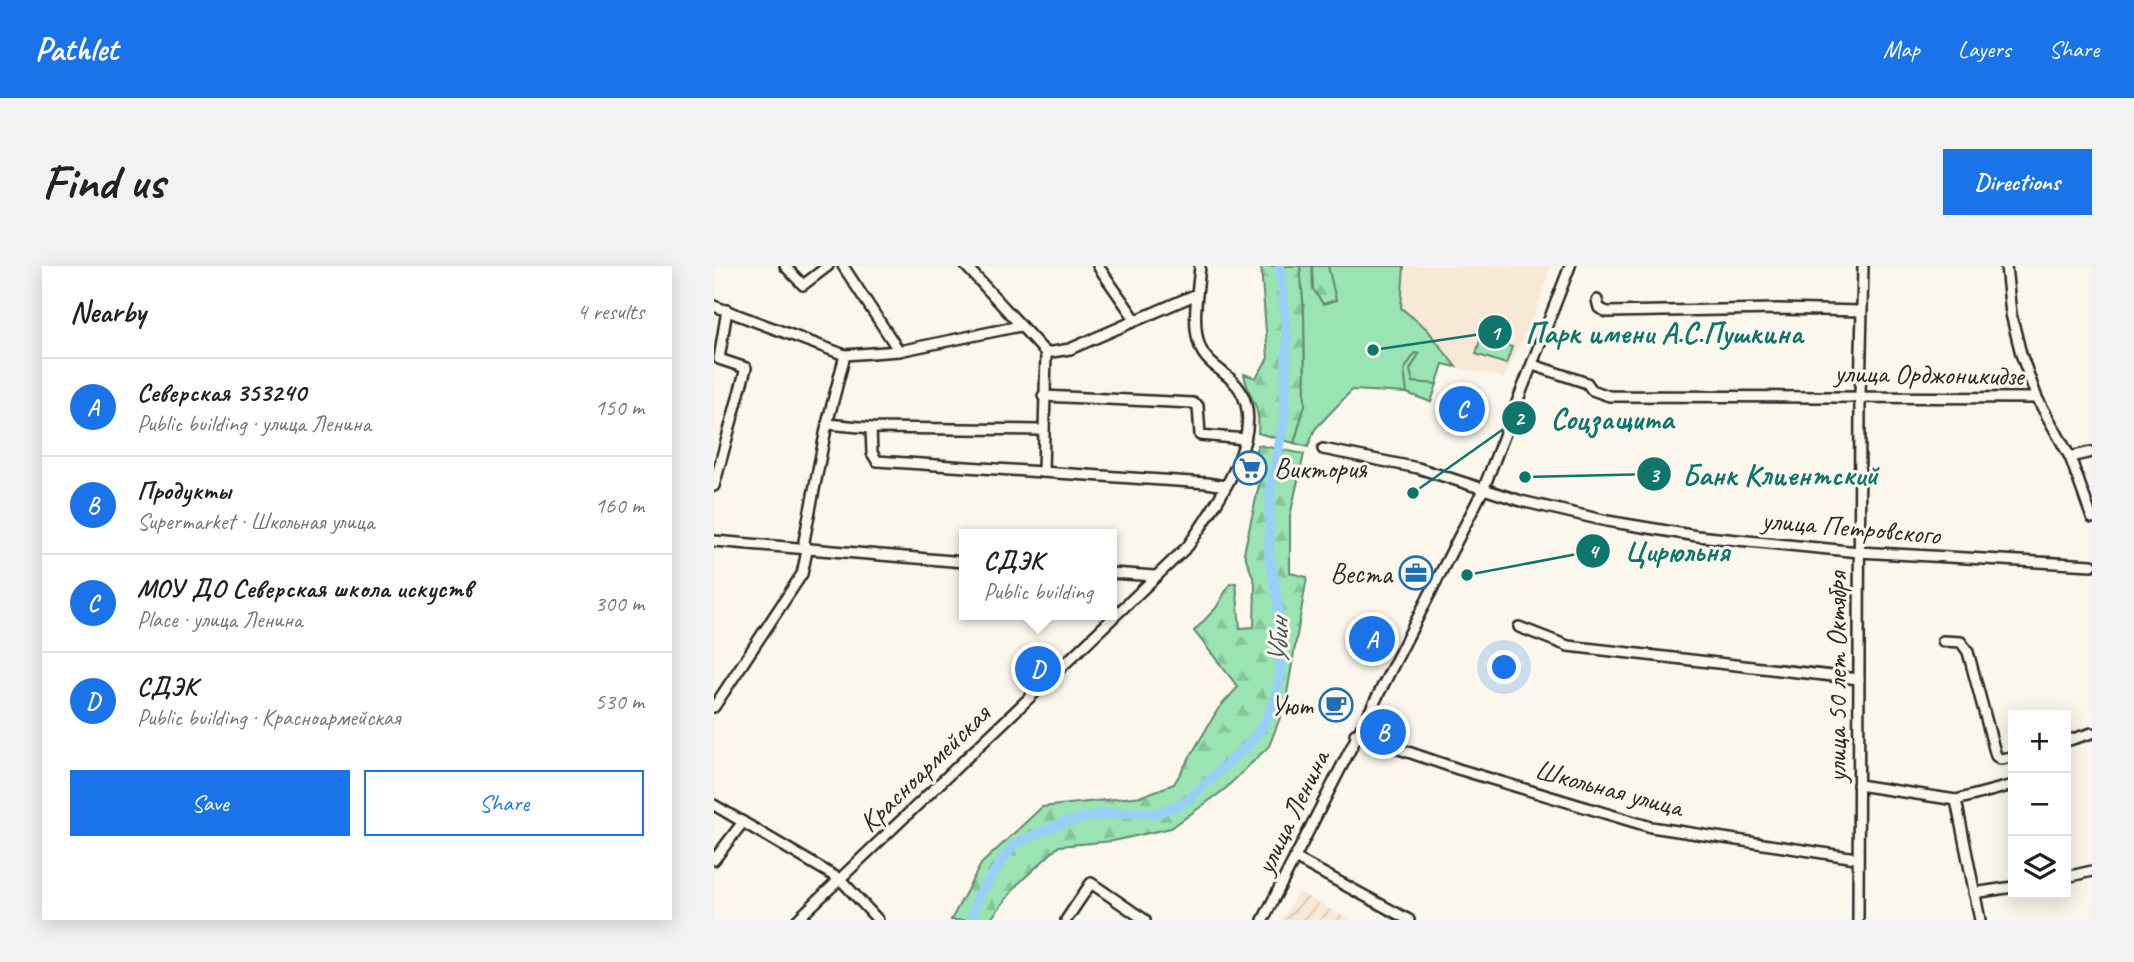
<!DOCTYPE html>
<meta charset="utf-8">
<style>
body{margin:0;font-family:Caveat,sans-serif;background:#f2f2f2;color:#222}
.controls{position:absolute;right:21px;bottom:21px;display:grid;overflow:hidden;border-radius:0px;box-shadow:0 4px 18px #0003}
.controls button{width:63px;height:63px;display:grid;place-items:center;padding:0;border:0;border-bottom:2px solid #e0e0e0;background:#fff;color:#222;font:35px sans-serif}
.you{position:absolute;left:791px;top:402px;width:24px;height:24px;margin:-18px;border:5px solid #fff;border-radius:50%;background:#1a73e8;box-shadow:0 0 0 10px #1a73e833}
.badge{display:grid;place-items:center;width:46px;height:46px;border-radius:50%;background:#1a73e8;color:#fff;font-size:23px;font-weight:700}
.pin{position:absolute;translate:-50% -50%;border:4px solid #fff;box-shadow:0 2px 7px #0006}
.popup{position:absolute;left:245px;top:263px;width:158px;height:91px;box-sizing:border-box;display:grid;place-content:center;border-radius:0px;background:#fff;filter:drop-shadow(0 2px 5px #0005);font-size:23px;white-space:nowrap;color:#767676}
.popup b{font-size:26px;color:#222}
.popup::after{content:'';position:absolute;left:50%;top:100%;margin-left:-14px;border:14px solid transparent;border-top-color:#fff}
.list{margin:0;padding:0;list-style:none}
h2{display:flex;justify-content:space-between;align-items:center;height:91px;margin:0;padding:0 28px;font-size:30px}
h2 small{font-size:23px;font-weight:400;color:#767676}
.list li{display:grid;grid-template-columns:46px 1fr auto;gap:21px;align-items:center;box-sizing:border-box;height:98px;padding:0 28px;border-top:2px solid #e0e0e0}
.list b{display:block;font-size:26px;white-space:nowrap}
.list p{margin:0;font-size:23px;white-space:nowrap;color:#767676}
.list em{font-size:23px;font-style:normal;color:#767676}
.actions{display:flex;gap:14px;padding:21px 28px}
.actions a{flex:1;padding:16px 0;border:2px solid #1a73e8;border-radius:0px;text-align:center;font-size:24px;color:#1a73e8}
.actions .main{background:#1a73e8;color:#fff}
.icon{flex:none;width:38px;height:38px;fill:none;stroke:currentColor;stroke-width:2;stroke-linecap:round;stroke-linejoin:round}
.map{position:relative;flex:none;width:1378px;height:654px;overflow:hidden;border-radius:0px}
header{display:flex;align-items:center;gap:42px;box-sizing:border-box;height:98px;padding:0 35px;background:#1a73e8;color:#fff}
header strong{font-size:33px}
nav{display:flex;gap:38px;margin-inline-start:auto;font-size:24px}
.intro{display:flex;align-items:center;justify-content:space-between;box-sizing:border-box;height:168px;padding:0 42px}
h1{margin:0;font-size:49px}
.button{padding:18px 32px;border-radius:0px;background:#1a73e8;color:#fff;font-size:24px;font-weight:700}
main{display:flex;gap:42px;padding:0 42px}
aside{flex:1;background:#fff;border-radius:0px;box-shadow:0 4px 18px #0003}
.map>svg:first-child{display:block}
</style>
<header>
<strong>Pathlet</strong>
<nav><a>Map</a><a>Layers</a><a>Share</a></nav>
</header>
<div class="intro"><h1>Find us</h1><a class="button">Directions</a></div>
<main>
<aside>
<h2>Nearby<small>4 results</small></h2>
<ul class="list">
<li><span class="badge">A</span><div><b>Северская 353240</b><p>Public building · улица Ленина</p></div><em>150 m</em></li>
<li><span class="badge">B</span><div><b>Продукты</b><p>Supermarket · Школьная улица</p></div><em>160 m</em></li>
<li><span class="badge">C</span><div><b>МОУ ДО Северская школа искуств</b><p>Place · улица Ленина</p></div><em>300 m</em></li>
<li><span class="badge">D</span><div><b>СДЭК</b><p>Public building · Красноармейская</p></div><em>530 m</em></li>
</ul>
<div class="actions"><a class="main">Save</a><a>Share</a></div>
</aside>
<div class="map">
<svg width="1378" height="654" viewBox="0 0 1378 654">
<defs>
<pattern id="industrial-furrows" width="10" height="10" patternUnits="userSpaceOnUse" patternTransform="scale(1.75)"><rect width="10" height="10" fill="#f8e8d6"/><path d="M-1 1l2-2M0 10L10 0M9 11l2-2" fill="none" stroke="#d5c7b8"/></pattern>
<pattern id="forest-firs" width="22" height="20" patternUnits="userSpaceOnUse" patternTransform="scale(1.75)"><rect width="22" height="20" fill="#9ae3b2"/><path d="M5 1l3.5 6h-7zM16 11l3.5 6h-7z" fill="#85c399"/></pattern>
</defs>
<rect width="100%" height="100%" fill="#fbf7ec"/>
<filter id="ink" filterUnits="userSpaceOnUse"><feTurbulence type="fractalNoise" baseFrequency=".0143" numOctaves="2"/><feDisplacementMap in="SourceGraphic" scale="14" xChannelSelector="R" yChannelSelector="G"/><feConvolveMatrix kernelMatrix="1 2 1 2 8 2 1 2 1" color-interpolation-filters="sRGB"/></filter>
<g filter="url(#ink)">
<path fill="#f8e8d6" d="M690,0h147l-17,51 -30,61 -48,-11 -29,-38 -26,-21z"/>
<path fill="url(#industrial-furrows)" d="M584,626l52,28h-68z"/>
<g fill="#9ae3b2" stroke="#62876e" stroke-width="2">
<path d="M586,0h104l-3,42 26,21 29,38 -13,-3 -12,38 -24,-9 -55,-3 -37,39 -7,18 -14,-4 11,-39 -1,-90z"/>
<path d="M767,70l31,11 -6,17 -30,-10z"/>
</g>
<g fill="url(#forest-firs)" stroke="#62876e" stroke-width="2">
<path d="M547,0h39l4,48 1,91 -11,38 -36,-10c3,-31 -10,-34 -14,-59l12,4 12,-20z"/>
<path d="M598,0h16l8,34 -13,4 -10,-15z"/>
<path d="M701,87l4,1 -9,16 3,12 24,2 -6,18 -24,-9 -3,-23z"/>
<path d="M544,179l46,9 -14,62v57l17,4 -22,128 -16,41 -45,44 -53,38 -58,13 -54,5 -41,38 -28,36h-39l30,-56 61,-57 100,-11 32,-12 44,-75 20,-22 -44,-56 22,-23 14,-24 6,-1 4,45 14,-1 1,-44 -11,-30 18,-82 -10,-13z"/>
</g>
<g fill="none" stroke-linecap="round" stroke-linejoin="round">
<path stroke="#99cff7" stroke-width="10" d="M257,654l8,-25 34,-50 49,-22 48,-10h48l29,-12 63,-58 13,-17 12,-26 6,-29 -3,-69 -9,-47 1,-67 14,-66 3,-84 -7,-72"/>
<defs>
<g id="minor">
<path d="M71,0l18,19 25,-19"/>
<path d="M129,0l56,85"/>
<path d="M252,0l80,87 24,-4 127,-55"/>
<path d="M384,0l37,53"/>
<path d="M1292,0l5,48 10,40 16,44 33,59 22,61"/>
<path d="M883,34l2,8 8,4 171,-3 83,2"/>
<path d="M0,40l131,49 54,-4 121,-25"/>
<path d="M819,99l54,18 5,7 17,6 428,2"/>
<path d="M329,130l150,7 5,3 2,29 45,4"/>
<path d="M113,158l44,4 171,2"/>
<path d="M157,162l1,25 5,8 330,22 18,3"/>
<path d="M609,183l95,19 103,33 86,20 90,15 162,16 233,13"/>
<path d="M1356,191l22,-5"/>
<path d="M329,206l3,-119"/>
<path d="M0,220l32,-118 -27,-9 8,-49"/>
<path d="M0,275l250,21"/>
<path d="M398,307l43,3"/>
<path d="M805,361l49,19 291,33"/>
<path d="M1229,375l18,1 7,10 28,104 4,3 13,-2"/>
<path d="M0,441l88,-133 5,-23 -3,-10 23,-117 18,-69"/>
<path d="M641,468l103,35 193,58 205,31"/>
<path d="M1352,475l26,-8"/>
<path d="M1144,519l98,15 57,-15"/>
<path d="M1242,534l24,120"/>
<path d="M0,539l127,75 37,40"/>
<path d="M581,592l114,62"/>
<path d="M0,594l29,-38"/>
<path d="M1352,611l26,-6"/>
<path d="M1260,627l39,-6"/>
<path d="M83,654l391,-374c25,-37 80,-111 52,-156 -10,-17 -33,-24 -40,-43 -9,-24 -2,-56 0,-81"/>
<path d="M352,654l25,-37 54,37"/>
<path d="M549,654l220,-430 87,-224"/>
<path d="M1144,654l2,-525 3,-129"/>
</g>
</defs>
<use href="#minor" stroke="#2b2b2b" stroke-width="14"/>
<use href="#minor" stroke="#fbf7ec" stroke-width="9"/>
</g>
</g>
<defs>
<symbol id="supermarket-ring" viewBox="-11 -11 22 22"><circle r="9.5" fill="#fbf7ec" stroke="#1f6fb2" stroke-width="1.5"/><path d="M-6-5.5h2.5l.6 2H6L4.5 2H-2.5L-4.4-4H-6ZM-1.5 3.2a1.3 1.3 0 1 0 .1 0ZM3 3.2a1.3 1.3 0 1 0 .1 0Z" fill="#1f6fb2"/></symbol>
<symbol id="office-ring" viewBox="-11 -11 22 22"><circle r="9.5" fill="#fbf7ec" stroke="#1f6fb2" stroke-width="1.5"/><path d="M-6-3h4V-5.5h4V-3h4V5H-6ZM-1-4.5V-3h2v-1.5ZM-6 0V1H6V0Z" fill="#1f6fb2"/></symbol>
<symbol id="cafe-ring" viewBox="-11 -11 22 22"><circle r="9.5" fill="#fbf7ec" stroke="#1f6fb2" stroke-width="1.5"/><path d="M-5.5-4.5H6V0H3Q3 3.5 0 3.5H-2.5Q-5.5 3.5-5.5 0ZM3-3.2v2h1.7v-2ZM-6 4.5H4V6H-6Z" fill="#1f6fb2"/></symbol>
</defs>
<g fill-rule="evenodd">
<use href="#supermarket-ring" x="517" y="183" width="38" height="38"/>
<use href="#office-ring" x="683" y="288" width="38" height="38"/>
<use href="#cafe-ring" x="603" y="420" width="38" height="38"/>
</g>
<g text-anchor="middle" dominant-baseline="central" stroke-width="6" stroke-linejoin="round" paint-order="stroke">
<g font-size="28" fill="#2b2b2b" stroke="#fbf7ec">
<text transform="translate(1215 108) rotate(1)">улица Орджоникидзе</text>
<text transform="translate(1137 261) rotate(5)">улица Петровского</text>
<text transform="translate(1122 411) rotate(-90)">улица 50 лет Октября</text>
<text transform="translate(210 502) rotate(-44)">Красноармейская</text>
<text transform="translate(895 522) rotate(15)">Школьная улица</text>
<text transform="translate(578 546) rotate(-64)">улица Ленина</text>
</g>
<g font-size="28" fill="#2b2b2b" stroke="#fbf7ec" text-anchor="end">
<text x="560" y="202" text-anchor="start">Виктория</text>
<text x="678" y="307">Веста</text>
<text x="598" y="439">Уют</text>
</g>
<g font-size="30" font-style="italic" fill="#46545e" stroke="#fbf7ec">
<text transform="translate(564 376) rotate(-90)">Убин</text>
</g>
</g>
<path fill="none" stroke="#0f766e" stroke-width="2.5" d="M659 84L781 66M699 227L805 152M811 211L940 208M753 309L879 285"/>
<g fill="#0f766e" stroke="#fbf7ec" stroke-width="2.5">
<circle cx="659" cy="84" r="7"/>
<circle cx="699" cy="227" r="7"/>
<circle cx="811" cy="211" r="7"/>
<circle cx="753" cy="309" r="7"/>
<circle cx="781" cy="66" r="18"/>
<circle cx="805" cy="152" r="18"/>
<circle cx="940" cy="208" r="18"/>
<circle cx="879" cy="285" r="18"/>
</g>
<g font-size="21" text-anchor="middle" font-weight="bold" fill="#fff">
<text x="781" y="74">1</text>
<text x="805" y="159">2</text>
<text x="940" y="216">3</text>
<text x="879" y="292">4</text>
</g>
<g font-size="30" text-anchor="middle" font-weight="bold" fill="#0f766e" stroke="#fbf7ec" stroke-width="6" stroke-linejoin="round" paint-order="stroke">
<text x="950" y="77">Парк имени А.С.Пушкина</text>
<text x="898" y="163">Соцзащита</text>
<text x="1066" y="219">Банк Клиентский</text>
<text x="963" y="295">Цирюльня</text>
</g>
</svg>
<div class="controls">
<button>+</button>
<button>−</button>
<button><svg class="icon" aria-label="layers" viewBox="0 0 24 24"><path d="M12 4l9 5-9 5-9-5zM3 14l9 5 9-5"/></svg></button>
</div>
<div class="you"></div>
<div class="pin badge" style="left:658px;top:373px">A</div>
<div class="pin badge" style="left:669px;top:466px">B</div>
<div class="pin badge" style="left:748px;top:143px">C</div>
<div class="pin badge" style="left:324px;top:403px">D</div>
<div class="popup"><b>СДЭК</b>Public building</div>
</div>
</main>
